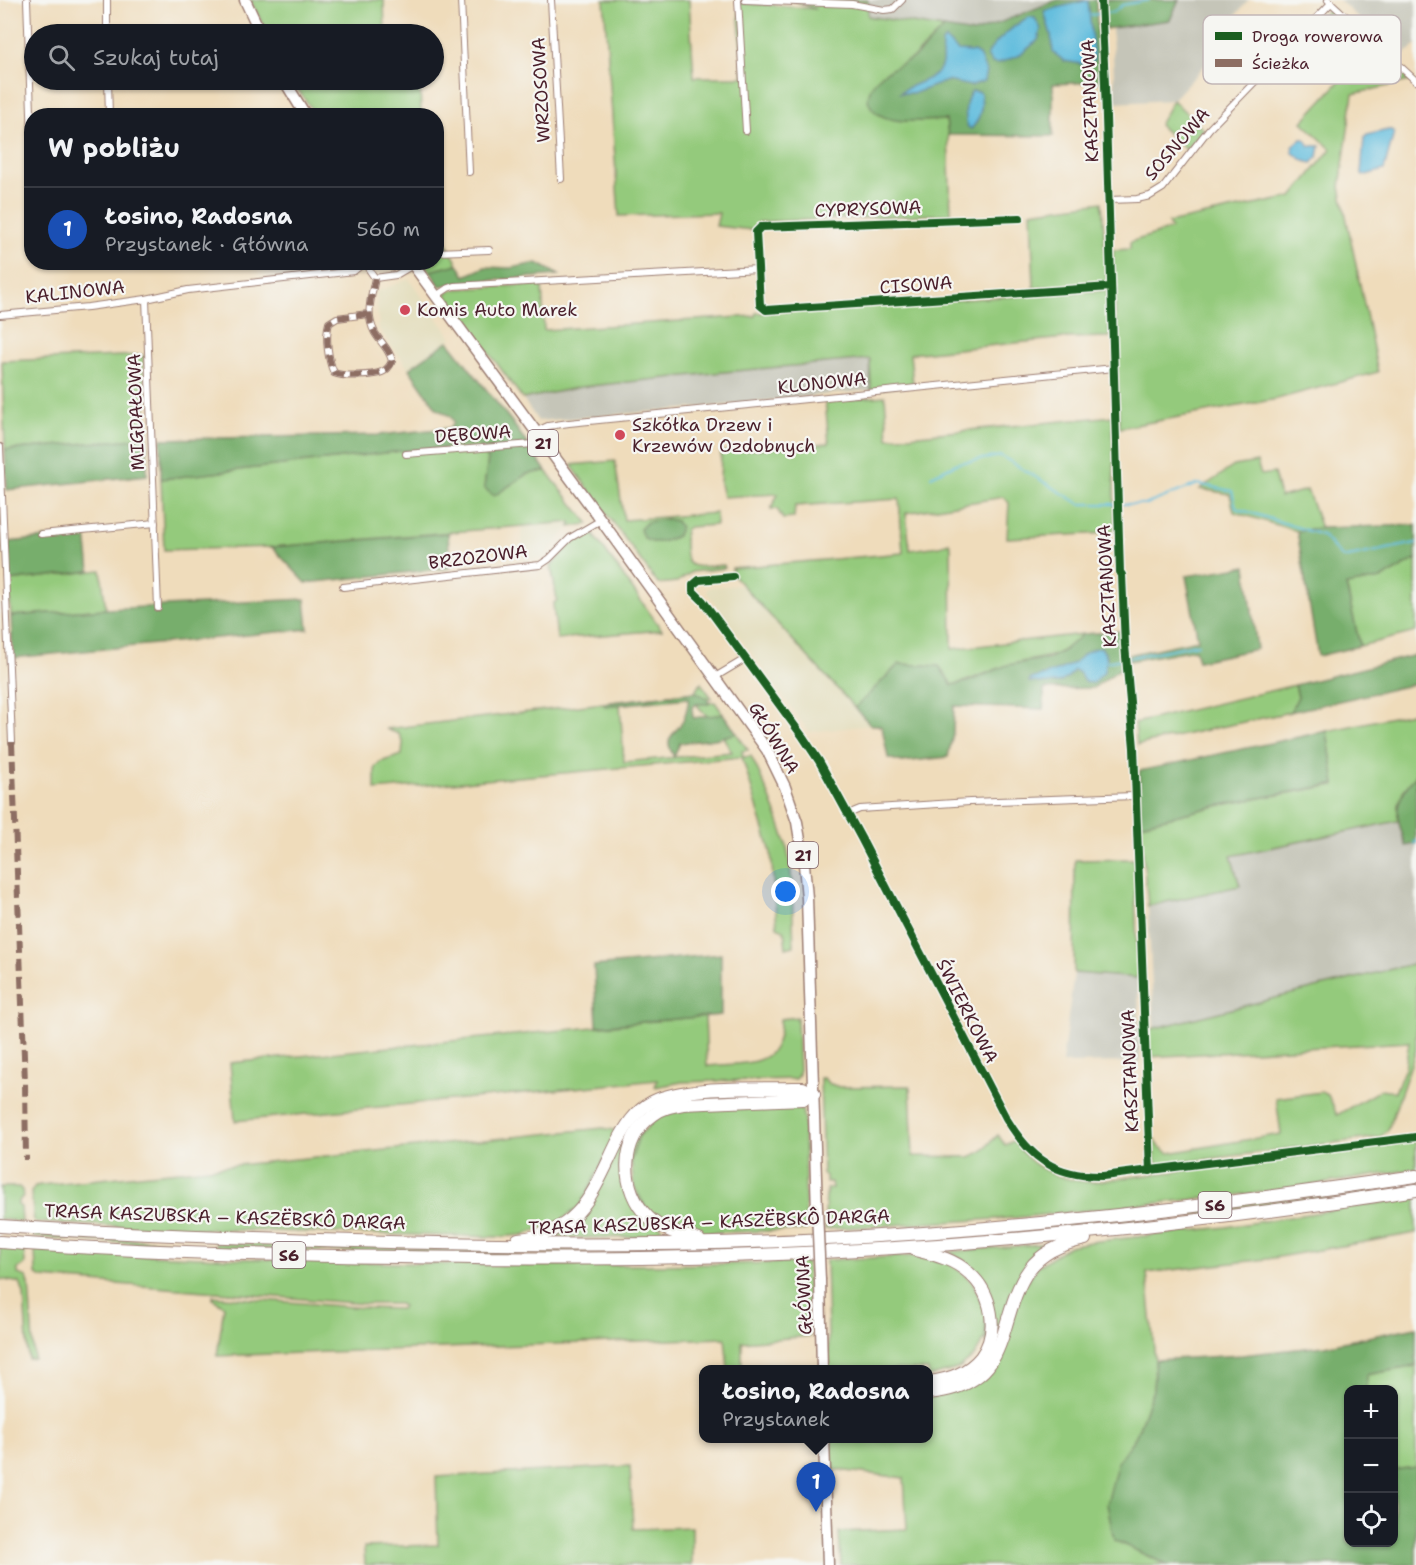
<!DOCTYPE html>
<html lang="pl">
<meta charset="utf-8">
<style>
body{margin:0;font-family:"Shantell Sans",sans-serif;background:#242831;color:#f1f3f6}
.controls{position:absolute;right:18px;bottom:18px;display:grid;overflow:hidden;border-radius:12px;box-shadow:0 2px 4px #0004}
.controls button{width:54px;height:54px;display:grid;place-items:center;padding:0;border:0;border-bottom:2px solid #363941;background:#171b24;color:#f1f3f6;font:30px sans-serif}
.you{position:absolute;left:786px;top:892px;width:21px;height:21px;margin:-15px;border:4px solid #fff;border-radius:50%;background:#1a73e8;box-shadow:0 0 0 9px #1a73e833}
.badge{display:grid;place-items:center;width:39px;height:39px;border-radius:50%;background:#d1495b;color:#fff;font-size:20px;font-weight:700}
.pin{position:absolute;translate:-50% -50px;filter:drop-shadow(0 2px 3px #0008)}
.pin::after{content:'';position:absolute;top:32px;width:21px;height:18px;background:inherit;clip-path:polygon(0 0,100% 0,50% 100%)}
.popup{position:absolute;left:699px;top:1365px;width:234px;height:78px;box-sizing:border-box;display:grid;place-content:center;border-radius:12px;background:#171b24;filter:drop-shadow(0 2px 4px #0005);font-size:20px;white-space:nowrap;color:#9ea1a6}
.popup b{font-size:22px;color:#f1f3f6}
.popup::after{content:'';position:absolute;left:50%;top:100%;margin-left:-12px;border:12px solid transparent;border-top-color:#171b24}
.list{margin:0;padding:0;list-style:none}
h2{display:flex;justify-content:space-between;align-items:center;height:78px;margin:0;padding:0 24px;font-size:26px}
h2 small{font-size:20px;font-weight:400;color:#9ea1a6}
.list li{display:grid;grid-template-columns:39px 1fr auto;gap:18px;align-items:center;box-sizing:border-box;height:84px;padding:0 24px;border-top:2px solid #363941}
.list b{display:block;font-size:22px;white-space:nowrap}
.list p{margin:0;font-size:20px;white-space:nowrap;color:#9ea1a6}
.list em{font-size:20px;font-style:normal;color:#9ea1a6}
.icon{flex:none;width:33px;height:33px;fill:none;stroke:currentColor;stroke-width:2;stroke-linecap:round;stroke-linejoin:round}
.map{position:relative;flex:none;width:1416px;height:1565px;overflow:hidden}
.search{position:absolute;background:#171b24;box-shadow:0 2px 4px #0004;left:24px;top:24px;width:420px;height:66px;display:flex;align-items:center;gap:15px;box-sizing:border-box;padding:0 21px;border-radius:33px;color:#9ea1a6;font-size:22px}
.panel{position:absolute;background:#171b24;box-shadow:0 2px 4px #0004;left:24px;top:108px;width:420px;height:162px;border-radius:24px}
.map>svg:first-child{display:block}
</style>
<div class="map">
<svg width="1416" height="1565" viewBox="0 0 1416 1565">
<rect width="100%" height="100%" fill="#f6f6f2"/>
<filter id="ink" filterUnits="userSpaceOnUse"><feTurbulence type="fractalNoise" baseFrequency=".0167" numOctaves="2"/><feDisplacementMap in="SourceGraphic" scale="12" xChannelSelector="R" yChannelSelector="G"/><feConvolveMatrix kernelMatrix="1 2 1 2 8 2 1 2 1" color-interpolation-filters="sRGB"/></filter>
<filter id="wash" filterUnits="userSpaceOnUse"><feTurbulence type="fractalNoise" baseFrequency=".008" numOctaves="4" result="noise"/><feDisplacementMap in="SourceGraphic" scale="24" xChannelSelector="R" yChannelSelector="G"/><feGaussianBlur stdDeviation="1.35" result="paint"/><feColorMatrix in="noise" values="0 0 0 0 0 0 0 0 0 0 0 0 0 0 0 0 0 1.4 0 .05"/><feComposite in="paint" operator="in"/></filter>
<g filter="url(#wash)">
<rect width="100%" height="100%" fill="#efdcbb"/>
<g fill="#e2dcba">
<path d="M409,279l43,59 -43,31 -30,-40 -3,-37z"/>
<path d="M571,522l-1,5 -28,31 -18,2 -3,-33z"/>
<path d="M742,585l129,140 -62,7 -103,-141 4,-4z"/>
</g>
<g fill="#c5c5b8">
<path d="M868,0h189l-83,33 -106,-17z"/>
<path d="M1179,0h70l-35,39v7l5,4 -46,50 -58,3 -3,-75 58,-8z"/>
<path d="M1339,0h77v45l-15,12z"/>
<path d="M871,359v31l-154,16 -179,15 -15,-22 58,-12 143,-15z"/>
<path d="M1398,821l8,25 10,-2v119l-262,65 -6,-122 92,-20 -9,-30z"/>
<path d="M1074,973l64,5 2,84 -78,1z"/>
</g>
<g fill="#94ca7c" stroke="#6f7454" stroke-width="1.5">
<path d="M250,0h134l1,34h-117z"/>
<path d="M604,0h85l5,77h49l-5,-75 78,7 -24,-9h76v16l76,12 -30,29 -36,21 24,43 44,-1 2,15 3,79 -193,8 -6,8 -36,-4 3,-13 -100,3z"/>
<path d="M1328,10h5c12,11 6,33 18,46 10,1 16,-1 22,-10l36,35 -56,13 -13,93 38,185 -101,27 -158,29 -6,-178 17,-1v-7l41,-13 -3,-6 124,-26 39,-48 -29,-27 46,-50 -41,-39z"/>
<path d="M291,80h129l1,35h-105z"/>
<path d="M1173,100l31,30 -18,20 -27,-25z"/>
<path d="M1102,202l5,81 -73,5 -3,-76z"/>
<path d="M437,227l21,37 -28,7 -7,-8 13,-1z"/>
<path d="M542,284l2,46 211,-14 1,-3 351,-23 3,47 -45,1 -155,16 3,30 -42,6 -1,-31 -146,13 -143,15 -58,12 -78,-106 12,-4z"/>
<path d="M143,355l4,83 -142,12 -3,-89z"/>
<path d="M885,396l3,42 225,-22 2,113 -6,4 -102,5 2,-35 -5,-6 -98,16 4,37 30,-4 9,-3 2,5 1,101 131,-15c-27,30 -45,21 -77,32 -19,6 -35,15 -54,19l-13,-19 -40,-2 -44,44 -123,-134v-6l171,-15 -4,-54 -104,7 -1,12 -11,1 -6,-10h-6l7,-15 -55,3 -3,-13 1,-32 108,-9 -4,-42z"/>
<path d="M480,445l8,14 -4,29 10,7 33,-21 19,-3 43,53 -19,3 1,-5 -299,25 -108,3 -3,-71 240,-28z"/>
<path d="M615,461l9,59 92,-7v12l-27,2 -4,3c0,41 0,38 39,35l1,3 -33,4 -15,10 -19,2 -87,-119z"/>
<path d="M1257,462l4,13 13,-2 6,24 27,-7 14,38 -24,3 -63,-19 -4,-18 -30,-5 34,-23z"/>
<path d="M591,531l71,99 -105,9 -4,-35 4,-4 -6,-34 20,-23z"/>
<path d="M1416,559v73l-56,14 -14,-61 35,-6z"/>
<path d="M101,570l5,39 -95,7 -2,-35z"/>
<path d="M701,683l11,15 -20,1 -2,-2 -70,7 4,58 108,-10 -13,-22 -23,-26 19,-2 33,48 -6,1 1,6 8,-1c14,28 26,57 35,87 8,33 6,70 8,103l-8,2 -2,-18 -7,-3 -6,-74 -29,-96 -367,33v-23l5,-5 22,-7 1,-12 -4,-9 -13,-5 309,-37z"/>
<path d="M1295,685l3,12 -8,15 -153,33 -2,-22z"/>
<path d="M1416,712v63l-13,16 -5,14v16l-167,35 9,30 -92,20 -8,-82 81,-19 114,-20 -8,-54z"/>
<path d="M1134,859l4,119 -64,-5 1,-113z"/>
<path d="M1416,963v87l-28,80 -8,7 -219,28 -6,-3 -3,-25 8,10 9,6 112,-19 -5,-36 45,-6 7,3 9,20 43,-25 15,2 10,-24 4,-26 -261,15 -1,-27z"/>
<path d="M705,1016l2,50c38,-4 75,4 73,-47l17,-2 2,57 -4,5 -113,3 -27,5 2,-7 -422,41 -5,-58z"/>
<path d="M820,1078h4l4,5 11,4 71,-1 3,70 56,1 12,-5 17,-17 7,10 8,-4c6,5 10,13 16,18 17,15 40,22 62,23l325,-41v28l-142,22 -261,27 -188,11c0,-12 0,-28 2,-41h5l-1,-6h-5v-6l-3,-3z"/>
<path d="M792,1092l-145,22 -24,64 45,59 -118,1 11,-7 69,-104 12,-13 48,-18z"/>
<path d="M792,1103v3l10,4 2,9 2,111 -112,3 -24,-7 -22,-15 -14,-24 -3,-27 8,-24 18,-19 20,-8z"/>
<path d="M603,1128l16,3 -39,74 -20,17 -37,13 -25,2 -129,-3 -236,-7 -99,-5 -3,-30 4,-6 6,-1z"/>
<path d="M0,1187h19l3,3 1,6 -5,6v3l3,2 1,15 -22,-3z"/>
<path d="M1374,1188v5l-295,36 -252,19v-5z"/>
<path d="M1416,1197v36l-149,26 -120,14 8,87 -2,30 -17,46 -18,25 -4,79 53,25h-326l-2,-33 68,-3 -3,-51 -75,-9v-30l99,-1 1,-41 45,-13 51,-101 14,-18 30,-19 21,-4 136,-15z"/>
<path d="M34,1233l139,9v4l-139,-9z"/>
<path d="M216,1243l308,7h96l187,-6v5l-324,6 -267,-7z"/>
<path d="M1052,1243c-32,22 -39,41 -49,76 -4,13 -6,24 -15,34l-4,-72 -19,-20 -17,-9z"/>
<path d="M0,1247l24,2 1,15 -7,5v5l9,3 2,7 5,75h-6l-4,-65 -4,-11 -20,-4z"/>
<path d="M35,1250c257,12 515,20 772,12l3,74 -68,6v28l-14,-1 -3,-31 -508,18 7,-50 -11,-7v-3l153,12 35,1 2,-3 -4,-2h-33l-324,-26 -6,-4z"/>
<path d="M912,1256l14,1 25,7 21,17 14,31 -1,27 -11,17 -14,12 -31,9 -1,-7 -99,-1 -3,-109z"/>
<path d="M1416,1366v101l-22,3v-80l-28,-1v-14z"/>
<path d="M630,1466l3,63 59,-2v38h-327l-1,-18 74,-2 -2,-68z"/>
</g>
<g fill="#77ae6c" stroke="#60664c" stroke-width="1.5">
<path d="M1057,0h39l3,82 -46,2v52l-105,-1 -2,-15c-22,0 -67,8 -77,-17 -3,-8 3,-19 9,-25 10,-10 25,-13 36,-21 11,-8 19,-20 30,-29l30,5z"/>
<path d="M1104,0h75l-9,20 -65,9z"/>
<path d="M537,263l22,12 -100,8 -19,3 -10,-15 28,-7 7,12 20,-9 26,1z"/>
<path d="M448,341l64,81 34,49 -19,3 -33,22 -10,-8 4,-29 -9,-14 -78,6 -240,28v-40l217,-4 72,-7 4,-6 -4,-6 -13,-7 -28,-40z"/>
<path d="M147,438v37l-140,15 -2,-40z"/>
<path d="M667,519l9,2 4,6 -2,8c-13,8 -34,13 -38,-6l7,-7z"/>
<path d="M1416,525v34l-35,20 -35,6 14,61 -42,10 -21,-125 24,-3z"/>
<path d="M448,533l2,35 -144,15 -34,-36z"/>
<path d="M86,534l4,37 -81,10 -1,-39z"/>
<path d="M1246,566l11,83 -59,12 -3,-12 -66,12 -1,-6 70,-15 -12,-64z"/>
<path d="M305,599l3,30 -295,29 -2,-42 95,-7z"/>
<path d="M1122,631l2,35 -31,22 -49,1v20l-90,-3 -1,27 -5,24 -46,5 -14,-4 -6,-31 -5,-2h-6l-16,-17 44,-44 40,2 13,19 15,-3 40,-17 42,-7 14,-7 20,-17z"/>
<path d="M1416,655v29l-126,28 8,-15 -3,-12z"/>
<path d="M695,692l13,7 1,5h-13l-4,4 1,10 30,-4 14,19 -22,6 -35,4 -6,14c-12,-21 0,-20 8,-35 4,-7 6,-17 7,-24l-84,8 -1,-3z"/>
<path d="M1327,731l8,53 -114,21 -81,19 -1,-53z"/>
<path d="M1416,775v69l-10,2c-11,-33 -14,-43 10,-71z"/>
<path d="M721,954v61l-124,11 -3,-60z"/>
<path d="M1416,1327v39l-50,9v14l-18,1v152h46v-72l22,-3v98h-249l-53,-25 -7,-36 11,-43 18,-25 17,-46 2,-30 87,-5 82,-9z"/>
</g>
<g fill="#5fbcdd" stroke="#546e84" stroke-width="1.5">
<path d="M1088,0l6,60 -7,5 -23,-4 -11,-9 -2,-17 -7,-24z"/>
<path d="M1029,17l6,1 6,11 -3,11 -18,15 -23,9 -5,-1 -5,-7c4,-12 30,-33 42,-39z"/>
<path d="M945,39l13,12 16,1 5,3 7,16 -2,10 -13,5 -24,-5 -32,12h-15c11,-11 39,-12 42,-30 1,-6 -1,-14 0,-20z"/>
<path d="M972,91l8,1c4,13 0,28 -9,37l-4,-3c-2,-12 -3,-25 5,-35z"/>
<path d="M1388,130h4l2,3 -10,37 -21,6 -2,-3 3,-35 3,-3z"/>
<path d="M1301,139h4l5,7h10l-2,11 -6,6 -8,-2 -12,-9 1,-6z"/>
<path d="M1101,647l6,10 -3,15 -11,11c-9,0 -10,-1 -13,-10l-6,-3c-13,19 -24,13 -45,12l2,-3c14,-4 28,-8 41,-15 11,-7 12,-14 29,-17z"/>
</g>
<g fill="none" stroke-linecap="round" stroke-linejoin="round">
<g stroke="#5fbcdd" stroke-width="2">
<path d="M1091,15l23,-3 8,-7 27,-5"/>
<path d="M931,476l27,-13 43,-7 79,48h67l51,-20 34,7 4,17 86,27 21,23 73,-15"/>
<path d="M1106,662l92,-18"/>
<path d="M1414,844l2,-3"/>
</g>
</g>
</g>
<g filter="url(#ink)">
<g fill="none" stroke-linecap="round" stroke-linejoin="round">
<defs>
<g id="street">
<path d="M27,0l5,141"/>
<path d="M107,0v34"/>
<path d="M461,0l8,172"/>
<path d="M551,0l10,179"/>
<path d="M738,0l8,131"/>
<path d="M745,0l107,4 32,6 9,-1 9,-9"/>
<path d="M1101,0l4,85 15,487 2,3 3,70 9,103 16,423"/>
<path d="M1328,0l88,81"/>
<path d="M108,80l1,36"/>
<path d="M1109,200l28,-1 13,-3 13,-8 46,-59 122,-126"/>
<path d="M1020,218l-259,9 -5,5 4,73 6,5 345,-23"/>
<path d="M436,252l53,-2"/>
<path d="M368,262v6l7,10"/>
<path d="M375,278l21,-3 17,-10"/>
<path d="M436,296l12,-8 6,-2 304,-17"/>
<path d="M146,299l12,309"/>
<path d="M368,314l-31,4 -8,5c-4,14 -1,37 5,50 10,4 38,3 48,-1 5,-2 8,-6 10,-11 -2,-11 -11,-18 -17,-28 -10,-18 -4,-35 0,-55"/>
<path d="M0,315l88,-8 58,-8 42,-9 166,-19 11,-9"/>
<path d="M535,432l13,-6 21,-3 545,-55"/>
<path d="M0,447l12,295"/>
<path d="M406,454l127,-10 8,-3"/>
<path d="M41,534l114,-11"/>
<path d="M733,577l-34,3 -6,5v6l10,10 100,136 16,24 42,77 145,280c24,40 49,59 97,58l313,-39"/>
<path d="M343,587l197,-22 9,-6 21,-21 31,-18"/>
<path d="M715,677l30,-18"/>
<path d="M848,814l12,-5 110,-7 164,-6"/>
</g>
<g id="primary">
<path d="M245,0l16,34"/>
<path d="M284,80l22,36"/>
<path d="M411,262l190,258 166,230 18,37 12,35 7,42 3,34 10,312"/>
<path d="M820,1280l2,90"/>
<path d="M824,1438l4,127"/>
</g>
<g id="highway">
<path d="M0,1226c119,8 237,12 356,15 169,5 338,6 507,-4 186,-11 369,-34 553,-61"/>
<path d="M518,1239c62,-5 75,-47 99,-96 9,-17 18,-32 35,-41 32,-17 104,-13 142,-14h9l11,6"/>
<path d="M699,1240c-18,-6 -37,-9 -51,-23 -28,-27 -29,-78 5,-102 9,-7 19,-9 30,-11l120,-5 11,-5"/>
<path d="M0,1242c133,10 266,13 399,15 119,2 238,3 357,-2 221,-8 441,-31 660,-65"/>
<path d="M915,1250c20,5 39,9 54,23 23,20 31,58 12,84 -13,16 -33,23 -53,25"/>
<path d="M928,1393c19,-2 36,-6 51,-18 14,-11 20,-27 25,-43 15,-51 23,-82 81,-93"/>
</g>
</defs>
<use href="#street" stroke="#9c7e73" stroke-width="8"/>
<use href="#primary" stroke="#9c7e73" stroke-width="13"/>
<use href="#highway" stroke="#9c7e73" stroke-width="14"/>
<use href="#street" stroke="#fff" stroke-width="6"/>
<use href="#primary" stroke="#fff" stroke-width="10"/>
<use href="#highway" stroke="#fff" stroke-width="12"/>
<defs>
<path id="primary-bridge" d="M817,1210l3,70"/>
</defs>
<use href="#primary-bridge" stroke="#9c7e73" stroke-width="13" stroke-linecap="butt"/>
<use href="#primary-bridge" stroke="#fff" stroke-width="10"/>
<g stroke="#8d6e63" stroke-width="6" stroke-dasharray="12 6" stroke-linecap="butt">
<path d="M368,314l-31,4 -8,5c-4,14 -1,37 5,50 10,4 38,3 48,-1 5,-2 8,-6 10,-11 -2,-11 -11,-18 -17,-28 -10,-18 -4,-35 0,-55"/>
<path d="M12,742l13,340 1,78"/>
</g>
<defs>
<g id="cycleway">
<path d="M1101,0l4,85 15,487 2,3 3,70 9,103 16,423"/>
<path d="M1020,218l-259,9 -5,5 4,73 6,5 345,-23"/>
<path d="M733,577l-34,3 -6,5v6l10,10 100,136 16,24 42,77 145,280c24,40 49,59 97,58l313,-39"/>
</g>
</defs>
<use href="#cycleway" stroke="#f6f6f2" stroke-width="11"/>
<use href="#cycleway" stroke="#1b5e20" stroke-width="8"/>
</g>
</g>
<g fill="#d1495b" stroke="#f6f6f2" stroke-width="2">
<circle cx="405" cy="310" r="6"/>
<circle cx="620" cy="435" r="6"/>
</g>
<g text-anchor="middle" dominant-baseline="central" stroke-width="4.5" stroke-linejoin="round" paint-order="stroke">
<g fill="#f6f6f2" stroke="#7e6067" stroke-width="1.5">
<rect x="528" y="430" width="30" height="26" rx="4.5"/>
<rect x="788" y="842" width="30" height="26" rx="4.5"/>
<rect x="1198.5" y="1192" width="33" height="26" rx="4.5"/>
<rect x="272.5" y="1242" width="33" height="26" rx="4.5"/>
</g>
<g font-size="16" font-weight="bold" fill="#4a1f2b">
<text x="543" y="443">21</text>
<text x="803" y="855">21</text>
<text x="1215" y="1205">S6</text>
<text x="289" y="1255">S6</text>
</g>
<g font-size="18" fill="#4a1f2b" stroke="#f6f6f2">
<text transform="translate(541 90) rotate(-93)">WRZOSOWA</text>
<text transform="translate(1090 101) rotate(-92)">KASZTANOWA</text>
<text transform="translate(1177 144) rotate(-49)">SOSNOWA</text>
<text transform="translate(868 209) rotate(-2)">CYPRYSOWA</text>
<text transform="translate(916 285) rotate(-4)">CISOWA</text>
<text transform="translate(75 292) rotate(-6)">KALINOWA</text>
<text transform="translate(822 383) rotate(-6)">KLONOWA</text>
<text transform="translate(136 412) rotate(-92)">MIGDAŁOWA</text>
<text transform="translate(473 434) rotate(-4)">DĘBOWA</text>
<text transform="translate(478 557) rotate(-7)">BRZOZOWA</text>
<text transform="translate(1107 586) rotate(-93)">KASZTANOWA</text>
<text transform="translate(774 738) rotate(59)">GŁÓWNA</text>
<text transform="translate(967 1011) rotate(63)">ŚWIERKOWA</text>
<text transform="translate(1130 1071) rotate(-92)">KASZTANOWA</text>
<text transform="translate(225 1217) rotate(2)">TRASA KASZUBSKA – KASZËBSKÔ DARGA</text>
<text transform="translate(709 1222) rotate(-2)">TRASA KASZUBSKA – KASZËBSKÔ DARGA</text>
<text transform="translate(804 1295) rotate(-92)">GŁÓWNA</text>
</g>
<g font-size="18" fill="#4a1f2b" stroke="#f6f6f2" text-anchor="start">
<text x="417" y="310">Komis Auto Marek</text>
<text x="632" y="425">Szkółka Drzew i<tspan x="632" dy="21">Krzewów Ozdobnych</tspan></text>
</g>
</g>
<rect x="1203" y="15" width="198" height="69" rx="9" fill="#f6f6f2" stroke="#c2b6b6" stroke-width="1.5"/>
<rect x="1215" y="32" width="27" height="8" fill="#1b5e20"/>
<rect x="1215" y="59" width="27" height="8" fill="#8d6e63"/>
<g font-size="16" fill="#4a1f2b">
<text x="1252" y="42">Droga rowerowa</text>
<text x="1252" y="69">Ścieżka</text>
</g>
</svg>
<div class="controls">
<button>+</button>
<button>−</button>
<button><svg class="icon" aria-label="locate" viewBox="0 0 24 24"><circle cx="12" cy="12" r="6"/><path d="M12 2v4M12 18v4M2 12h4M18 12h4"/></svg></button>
</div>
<div class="you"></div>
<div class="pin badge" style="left:816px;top:1512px;background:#1a4fb4">1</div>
<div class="popup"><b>Łosino, Radosna</b>Przystanek</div>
<div class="search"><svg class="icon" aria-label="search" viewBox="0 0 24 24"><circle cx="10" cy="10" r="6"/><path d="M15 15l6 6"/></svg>Szukaj tutaj</div>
<section class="panel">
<h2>W pobliżu<small></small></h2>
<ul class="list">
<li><span class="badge" style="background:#1a4fb4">1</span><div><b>Łosino, Radosna</b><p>Przystanek · Główna</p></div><em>560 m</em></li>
</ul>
</section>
</div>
